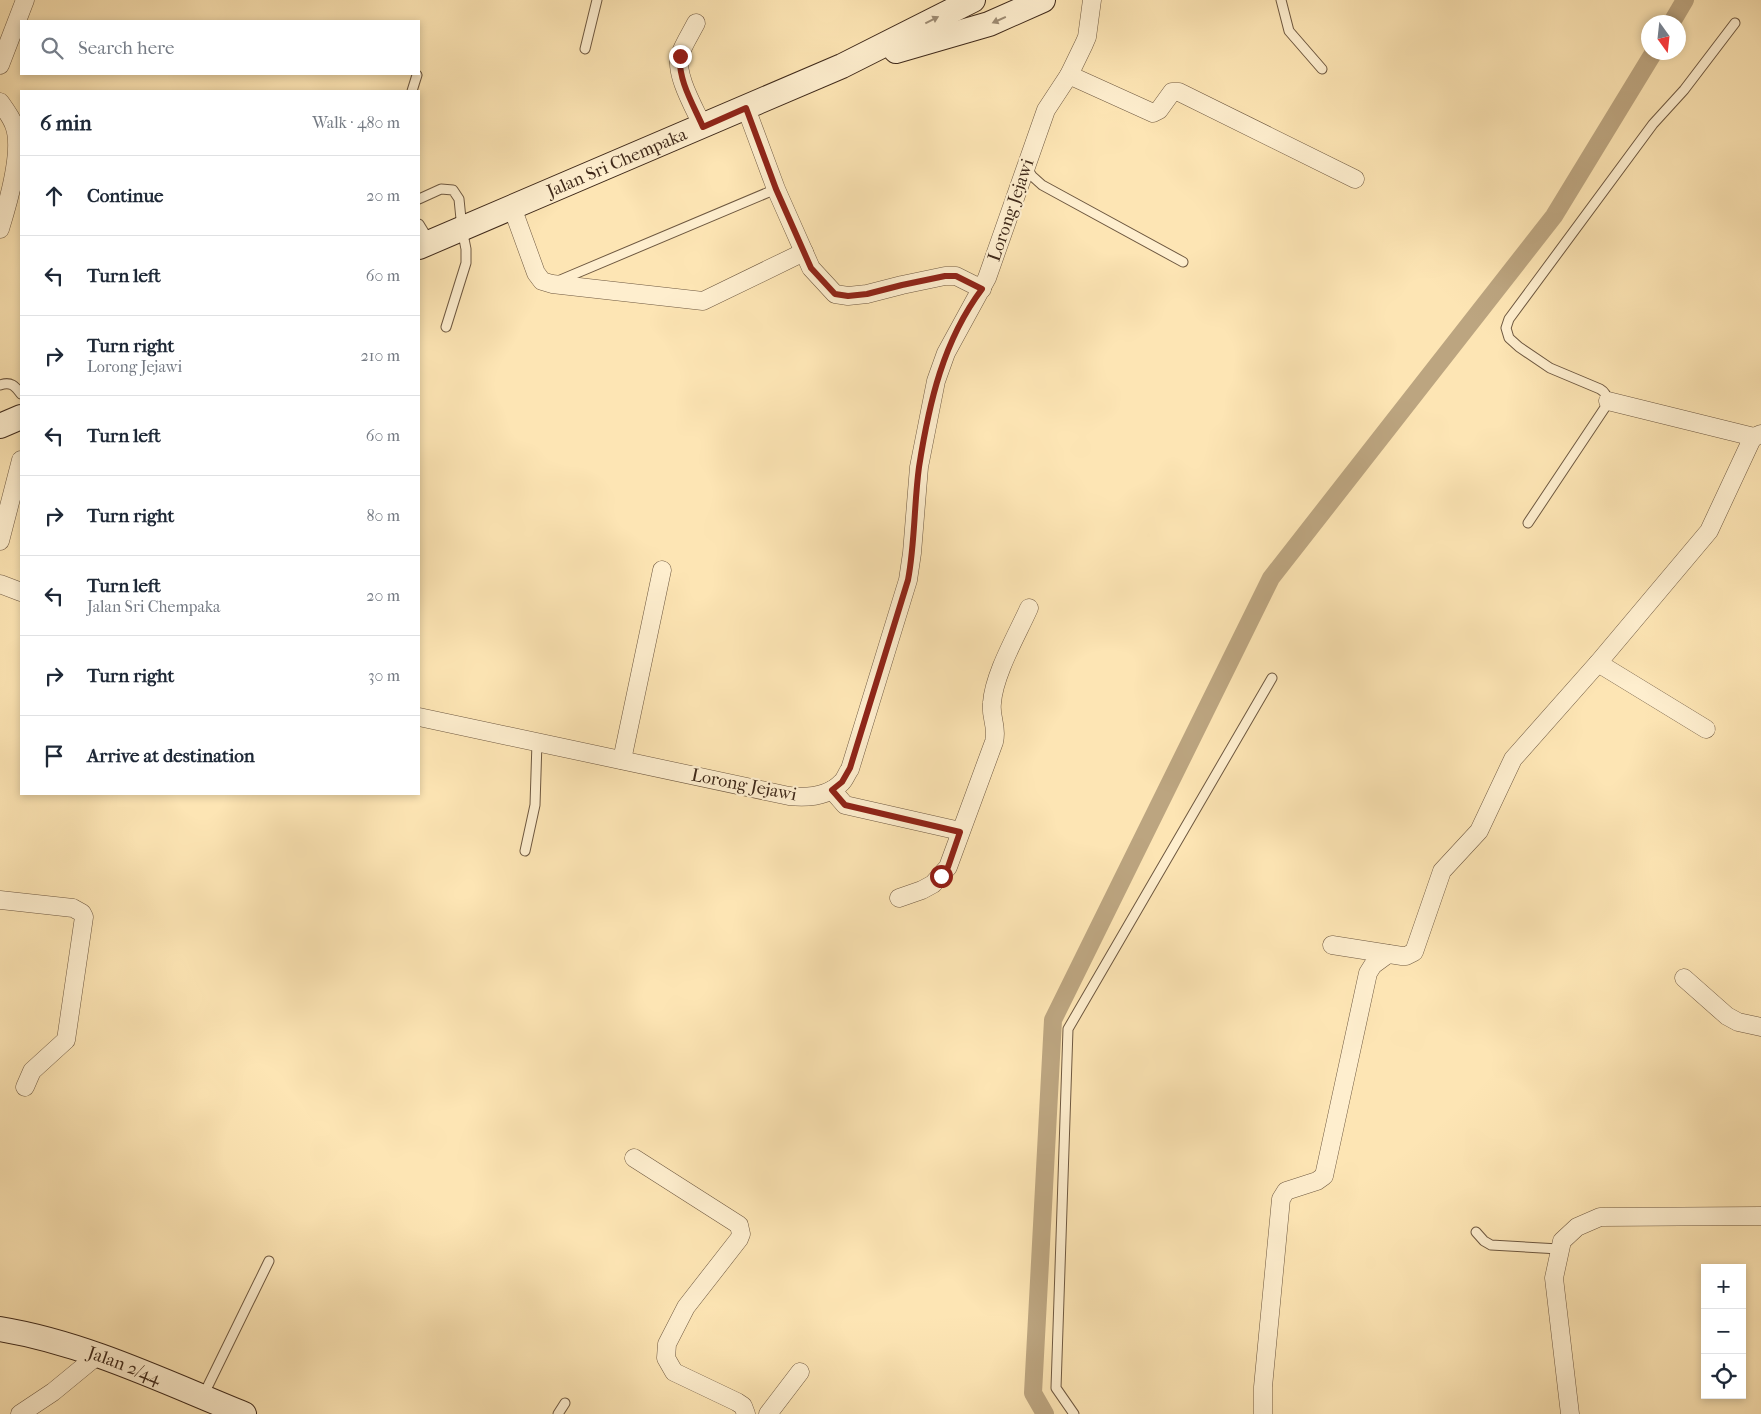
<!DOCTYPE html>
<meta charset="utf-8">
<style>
body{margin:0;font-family:"IM FELL French Canon",serif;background:#f2f2f3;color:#1f2937}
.controls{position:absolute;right:15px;bottom:15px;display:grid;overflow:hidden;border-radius:0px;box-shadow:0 2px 8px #0003}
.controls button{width:45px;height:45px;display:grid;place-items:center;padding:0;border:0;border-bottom:1px solid #e0e1e3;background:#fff;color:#1f2937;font:25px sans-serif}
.compass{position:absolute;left:1641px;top:15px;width:45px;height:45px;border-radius:50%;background:#fff;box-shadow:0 2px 8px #0003;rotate:165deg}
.stop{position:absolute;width:15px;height:15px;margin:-11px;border:4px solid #8f2418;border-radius:50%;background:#fff}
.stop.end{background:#8f2418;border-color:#fff;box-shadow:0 1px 5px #0008}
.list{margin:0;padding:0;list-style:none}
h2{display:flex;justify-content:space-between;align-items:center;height:65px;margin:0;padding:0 20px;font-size:21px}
h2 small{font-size:16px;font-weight:400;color:#747a83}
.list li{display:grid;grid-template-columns:32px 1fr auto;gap:15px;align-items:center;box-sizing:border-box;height:80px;padding:0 20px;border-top:1px solid #e0e1e3}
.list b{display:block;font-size:19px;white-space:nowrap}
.list p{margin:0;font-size:16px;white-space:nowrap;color:#747a83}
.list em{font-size:16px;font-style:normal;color:#747a83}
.icon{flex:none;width:28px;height:28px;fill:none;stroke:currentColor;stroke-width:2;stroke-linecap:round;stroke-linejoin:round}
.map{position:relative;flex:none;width:1761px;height:1414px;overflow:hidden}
.search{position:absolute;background:#fff;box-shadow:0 2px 8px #0003;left:20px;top:20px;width:400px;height:55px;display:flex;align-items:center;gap:12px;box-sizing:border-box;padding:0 18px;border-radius:0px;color:#747a83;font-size:19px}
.panel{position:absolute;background:#fff;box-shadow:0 2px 8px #0003;left:20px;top:90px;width:400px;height:705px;border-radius:0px}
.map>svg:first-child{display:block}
</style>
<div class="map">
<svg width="1761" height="1414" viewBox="0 0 1761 1414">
<rect width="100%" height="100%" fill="#fde5b4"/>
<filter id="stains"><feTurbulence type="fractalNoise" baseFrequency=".004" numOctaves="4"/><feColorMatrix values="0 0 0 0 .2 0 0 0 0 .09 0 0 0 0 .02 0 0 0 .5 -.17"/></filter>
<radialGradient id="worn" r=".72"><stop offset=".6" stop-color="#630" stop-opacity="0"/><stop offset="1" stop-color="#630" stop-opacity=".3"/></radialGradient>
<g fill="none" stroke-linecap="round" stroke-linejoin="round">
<g stroke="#bca580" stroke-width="18">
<path d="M1672,22l13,-22"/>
<path d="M1045,1414l-12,-21 20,-373 218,-442 283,-362 100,-164"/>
</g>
<defs>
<g id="lane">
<path d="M1281,0l8,31 33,38"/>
<path d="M585,49l12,-49"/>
<path d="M412,91l5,-16"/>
<path d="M1026,167l6,9 10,9 141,77"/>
<path d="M419,199l22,-10 12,1 6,9 3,30 4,20v14l-20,64"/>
<path d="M419,224l11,18"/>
<path d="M558,281l218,-92"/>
<path d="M0,385c11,-4 15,1 21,9"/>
<path d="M1528,523l78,-117c2,-8 1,-13 -6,-17l-50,-21 -31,-21 -10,-9 -3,-10 3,-9 144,-195 31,-34 51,-67"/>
<path d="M525,851l10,-46 2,-63"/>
<path d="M1476,1232l8,9 7,4 68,4"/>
<path d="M203,1396l66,-135"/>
<path d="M558,1414l7,-11"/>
<path d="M1074,1414l-18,-26 12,-359 204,-351"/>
</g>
<g id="street">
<path d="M696,23c-5,10 -13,22 -16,32 -6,19 15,54 23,72"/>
<path d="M0,65l25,-65"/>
<path d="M1069,75l84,38 6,-3 13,-18h7l176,87"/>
<path d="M0,102c5,7 11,15 14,23 10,25 -6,78 -14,104"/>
<path d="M746,108l30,81 35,79 24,26 13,2 19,-2 35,-9 43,-9h11l26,13"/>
<path d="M512,207l24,66 6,8 10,3 151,17 101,-49"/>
<path d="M1608,401l146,36"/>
<path d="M0,541l21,-81"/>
<path d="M0,584l21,8"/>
<path d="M1598,663l108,66"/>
<path d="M419,717l370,79c18,2 39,1 53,-14 3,-3 5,-9 8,-13l58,-189 4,-27 7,-86 17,-86 10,-28 41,-75 59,-168 23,-35 15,-31 3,-7 5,-37"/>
<path d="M622,760l40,-190"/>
<path d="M832,790l13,15 115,26"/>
<path d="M899,898l23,-8 11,-6 15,-17 46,-125c4,-16 -4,-24 -2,-39 2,-29 25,-68 37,-95"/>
<path d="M0,900l73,8 9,5 2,4 -18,123 -34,31 -7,16"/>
<path d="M1332,945l70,11h4l8,-4 28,-81 37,-40 34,-72 85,-96 111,-132 42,-90 3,-4 7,-3"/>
<path d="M1684,978l43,38 11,6 23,5"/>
<path d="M634,1158l105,67 2,9 -2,5 -53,68 -19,37 -1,14 8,14 63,30 6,4 3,8"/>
<path d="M20,1414l33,-22 45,-37"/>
<path d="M768,1414l32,-42"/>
<path d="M1263,1414v-27l18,-188 5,-8 31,-10 7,-5 44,-203 5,-8 15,-11"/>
<path d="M1570,1414l-16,-136 8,-37 15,-14 23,-10 161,-1"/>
</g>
<g id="secondary">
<path d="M896,51l93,-27 54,-24"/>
<path id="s1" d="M419,247l423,-181 131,-66"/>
<path d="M0,426l21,-9"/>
<path id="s2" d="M0,1329c85,14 165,53 244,85"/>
</g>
</defs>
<use href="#lane" stroke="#6e5840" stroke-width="11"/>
<use href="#street" stroke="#6e5840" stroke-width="19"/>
<use href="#secondary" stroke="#3f291a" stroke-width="26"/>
<use href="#lane" stroke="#feeece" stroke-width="9"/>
<use href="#street" stroke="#feeece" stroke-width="18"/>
<use href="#secondary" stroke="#feeece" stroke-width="24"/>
</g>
<defs><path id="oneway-solid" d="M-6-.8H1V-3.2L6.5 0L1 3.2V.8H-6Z" transform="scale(1.25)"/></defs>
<g fill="#9e8c74">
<use href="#oneway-solid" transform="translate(932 20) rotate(-27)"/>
<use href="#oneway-solid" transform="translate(999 20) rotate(156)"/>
</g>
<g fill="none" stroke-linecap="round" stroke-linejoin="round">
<path stroke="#8f2418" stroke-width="6" d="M680,56c-2,24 13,48 23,71l43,-19 30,81 35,79 24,26 13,2 19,-2 35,-9 43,-9h11l26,13c-39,52 -53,114 -63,178 -5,37 -4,76 -11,113l-58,188 -8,14 -10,8 13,15 115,27 -12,35 -7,9"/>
</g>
<g text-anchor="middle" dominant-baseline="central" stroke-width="4.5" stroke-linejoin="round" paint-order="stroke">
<g font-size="18" fill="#3f291a" stroke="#feeece">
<text stroke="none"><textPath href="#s1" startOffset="215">Jalan Sri Chempaka</textPath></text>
<text transform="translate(1011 210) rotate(-71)">Lorong Jejawi</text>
<text transform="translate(744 785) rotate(11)">Lorong Jejawi</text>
<text stroke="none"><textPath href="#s2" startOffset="130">Jalan 2/44</textPath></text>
</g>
</g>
<rect width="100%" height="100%" filter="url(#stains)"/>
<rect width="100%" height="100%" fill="url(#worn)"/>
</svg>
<div class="controls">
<button>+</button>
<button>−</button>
<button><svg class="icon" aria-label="locate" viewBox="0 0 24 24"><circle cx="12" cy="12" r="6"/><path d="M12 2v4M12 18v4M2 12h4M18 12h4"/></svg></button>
</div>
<svg class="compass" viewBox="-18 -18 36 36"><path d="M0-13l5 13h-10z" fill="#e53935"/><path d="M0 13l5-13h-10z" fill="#747a83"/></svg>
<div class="stop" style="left:941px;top:876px"></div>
<div class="stop end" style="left:680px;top:56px"></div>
<div class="search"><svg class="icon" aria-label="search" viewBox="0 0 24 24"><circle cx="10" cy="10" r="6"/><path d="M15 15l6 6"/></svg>Search here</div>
<section class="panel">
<h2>6 min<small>Walk · 480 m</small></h2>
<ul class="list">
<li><svg class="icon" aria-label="ahead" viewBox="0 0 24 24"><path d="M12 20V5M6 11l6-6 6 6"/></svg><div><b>Continue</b></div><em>20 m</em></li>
<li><svg class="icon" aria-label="left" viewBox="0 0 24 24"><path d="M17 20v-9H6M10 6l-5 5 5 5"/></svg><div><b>Turn left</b></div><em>60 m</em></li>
<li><svg class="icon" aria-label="right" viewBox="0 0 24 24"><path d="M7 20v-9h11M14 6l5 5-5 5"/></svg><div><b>Turn right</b><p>Lorong Jejawi</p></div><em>210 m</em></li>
<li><svg class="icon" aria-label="left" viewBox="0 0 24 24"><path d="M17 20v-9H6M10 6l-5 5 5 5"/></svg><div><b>Turn left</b></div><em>60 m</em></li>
<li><svg class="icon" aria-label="right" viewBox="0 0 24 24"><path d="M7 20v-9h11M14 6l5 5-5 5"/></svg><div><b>Turn right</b></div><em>80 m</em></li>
<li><svg class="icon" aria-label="left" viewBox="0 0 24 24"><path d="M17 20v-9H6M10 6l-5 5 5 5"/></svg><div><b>Turn left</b><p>Jalan Sri Chempaka</p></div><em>20 m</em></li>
<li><svg class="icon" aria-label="right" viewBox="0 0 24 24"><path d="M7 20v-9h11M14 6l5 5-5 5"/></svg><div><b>Turn right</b></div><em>30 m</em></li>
<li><svg class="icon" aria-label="arrive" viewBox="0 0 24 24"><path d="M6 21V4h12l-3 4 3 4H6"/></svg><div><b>Arrive at destination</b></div></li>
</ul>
</section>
</div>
